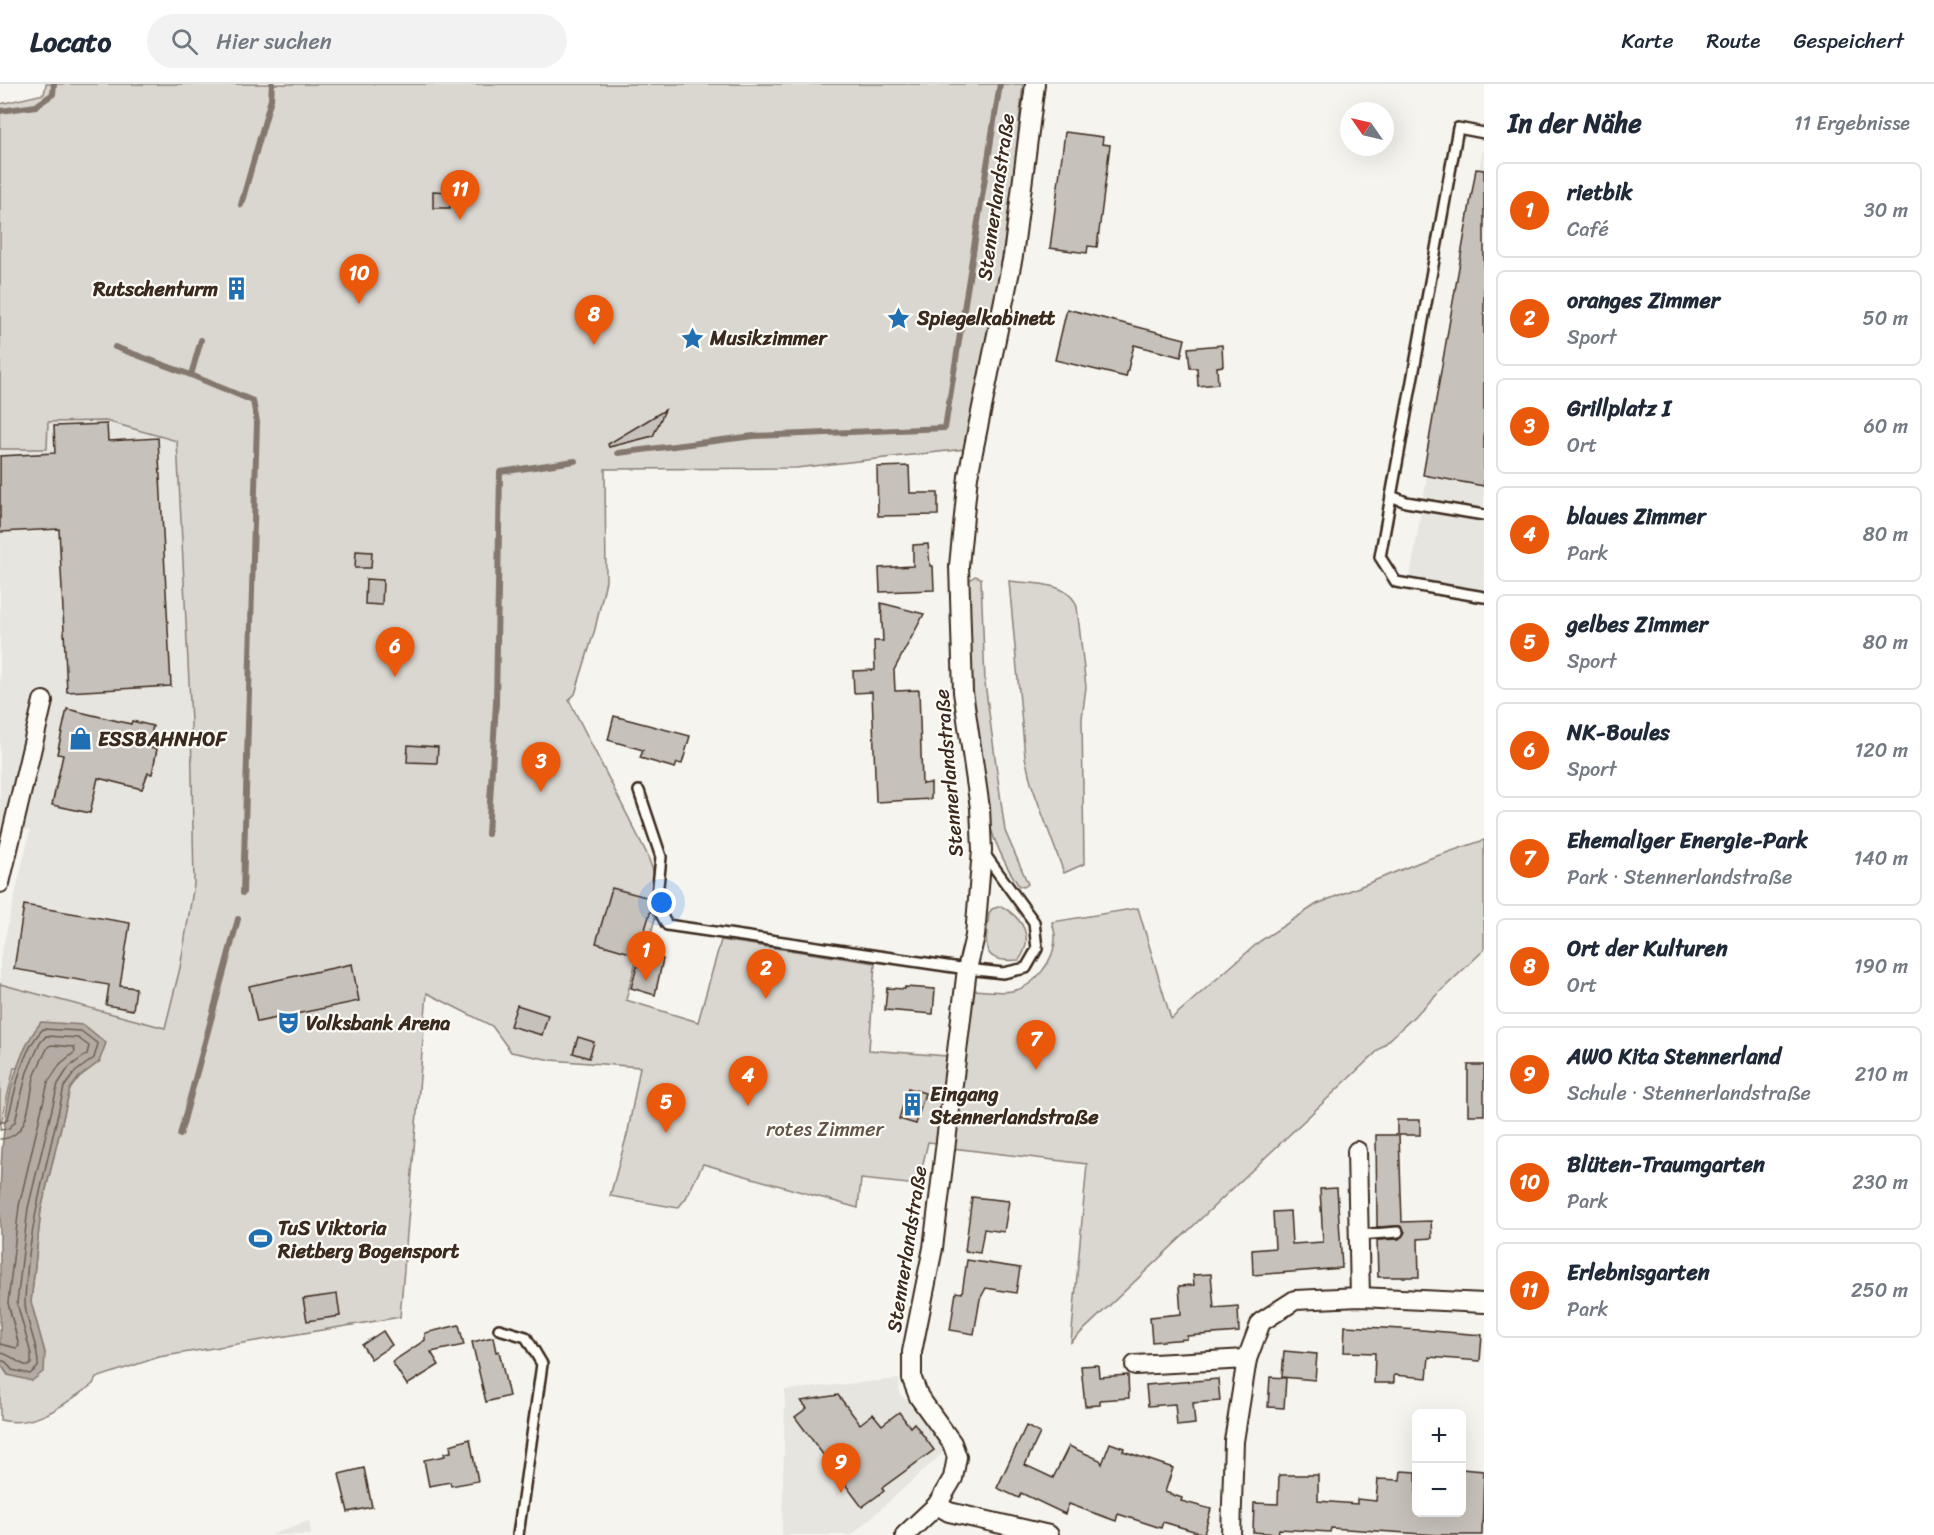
<!DOCTYPE html>
<html lang="de">
<meta charset="utf-8">
<style>
body{margin:0;font-family:Sriracha,sans-serif;background:#f2f2f3;color:#1f2937}
.controls{position:absolute;right:18px;bottom:18px;display:grid;overflow:hidden;border-radius:9px;box-shadow:0 6px 24px #0002}
.controls button{width:54px;height:54px;display:grid;place-items:center;padding:0;border:0;border-bottom:2px solid #e0e1e3;background:#fff;color:#1f2937;font:30px sans-serif}
.compass{position:absolute;left:1340px;top:18px;width:54px;height:54px;border-radius:50%;background:#fff;box-shadow:0 6px 24px #0002;rotate:304deg}
.you{position:absolute;left:662px;top:819px;width:21px;height:21px;margin:-15px;border:4px solid #fff;border-radius:50%;background:#1a73e8;box-shadow:0 0 0 9px #1a73e833}
.badge{display:grid;place-items:center;width:39px;height:39px;border-radius:50%;background:#ea580c;color:#fff;font-size:20px;font-weight:700}
.pin{position:absolute;translate:-50% -50px;filter:drop-shadow(0 2px 3px #0008)}
.pin::after{content:'';position:absolute;top:32px;width:21px;height:18px;background:inherit;clip-path:polygon(0 0,100% 0,50% 100%)}
.list{margin:0;padding:0;list-style:none}
h2{display:flex;justify-content:space-between;align-items:center;height:78px;margin:0;padding:0 24px;font-size:26px}
h2 small{font-size:20px;font-weight:400;color:#747a83}
.list li{display:grid;grid-template-columns:39px 1fr auto;gap:18px;align-items:center;box-sizing:border-box;height:96px;margin:0 12px 12px;padding:0 12px;border:2px solid #e0e1e3;border-radius:9px}
.list b{display:block;font-size:22px;white-space:nowrap}
.list p{margin:0;font-size:20px;white-space:nowrap;color:#747a83}
.list em{font-size:20px;font-style:normal;color:#747a83}
.icon{flex:none;width:33px;height:33px;fill:none;stroke:currentColor;stroke-width:2;stroke-linecap:round;stroke-linejoin:round}
.map{position:relative;flex:none;width:1484px;height:1451px;overflow:hidden}
header{display:flex;align-items:center;gap:36px;box-sizing:border-box;height:84px;padding:0 30px;background:#fff;border-bottom:2px solid #e0e1e3}
header strong{font-size:28px}
nav{display:flex;gap:33px;margin-inline-start:auto;font-size:21px}
.search{width:420px;height:54px;background:#f2f2f3;display:flex;align-items:center;gap:15px;box-sizing:border-box;padding:0 21px;border-radius:33px;color:#747a83;font-size:22px}
main{display:flex}
aside{flex:1;background:#fff}
.map>svg:first-child{display:block}
</style>
<header>
<strong>Locato</strong>
<div class="search"><svg class="icon" aria-label="search" viewBox="0 0 24 24"><circle cx="10" cy="10" r="6"/><path d="M15 15l6 6"/></svg>Hier suchen</div>
<nav><a>Karte</a><a>Route</a><a>Gespeichert</a></nav>
</header>
<main>
<div class="map">
<svg width="1484" height="1451" viewBox="0 0 1484 1451">
<rect width="100%" height="100%" fill="#f5f4ee"/>
<filter id="ink" filterUnits="userSpaceOnUse"><feTurbulence type="fractalNoise" baseFrequency=".0167" numOctaves="2"/><feDisplacementMap in="SourceGraphic" scale="12" xChannelSelector="R" yChannelSelector="G"/><feConvolveMatrix kernelMatrix="1 2 1 2 8 2 1 2 1" color-interpolation-filters="sRGB"/></filter>
<g filter="url(#ink)">
<g fill="#e7e5df">
<path d="M1484,58v461l-76,-14z"/>
<path d="M106,337l71,20 14,281 3,162 -14,84 -15,60 -165,-44v-25l30,-128 -30,-7v-375h47l1,-27z"/>
<path d="M899,1295l1,15 10,9 36,47 -94,85h-70l3,-145z"/>
<path d="M309,1437l2,14h-41z"/>
</g>
<g fill="#dad6d0" stroke="#8a8077" stroke-width="1.5">
<path d="M46,0h977l-10,97 -13,91 -35,177 -169,19 -191,1 1,112 -11,48 -20,65 -6,6 77,152 16,42 -19,67h-7l-10,39 72,22 23,-82 154,23 -6,87 78,6 -9,87 -10,-1 -10,43 -57,-6 -3,29 -155,-44 -17,34 -8,10 -68,-12 18,-65 12,-64 -89,-7 -40,-8 -19,-26 -65,-33 -27,324 -241,40 -63,21 -3,6c-27,19 -57,45 -93,36v-57l8,12 37,-22 -14,-51 10,-92 29,-121 9,-12 20,-15 -85,6 -14,60v-144l165,44 15,-60 14,-84 -3,-162 -14,-281 -71,-20 -58,1 -1,27h-47v-345l44,-10z"/>
<path d="M975,492l6,2 4,105 20,148 23,53 -4,3 -5,-1c-14,-20 -23,-40 -30,-63l-19,-143 -4,-97z"/>
<path d="M1009,497c22,3 60,0 68,26l9,80 -4,31 2,146 -20,9 -33,-90 -6,-26z"/>
<path d="M1484,756v110l-413,392 16,-178 -135,-16 22,-158c12,1 26,3 38,1 23,-4 44,-32 43,-55 0,-4 -2,-9 -3,-14l86,-14 33,111 89,-78 57,-37 108,-44z"/>
<path d="M1001,822c22,12 34,32 18,54 -41,4 -33,-16 -30,-47l3,-4z"/>
</g>
<path fill="#b4aca4" stroke="#84786e" stroke-width="1.5" d="M41,938l43,3 22,18 -7,19 -20,15 -9,12 -29,121 -10,92 14,51 -1,18 -12,10 -24,-6 -8,-12c0,-44 0,-88 0,-132 0,-67 0,-157 41,-209z"/>
<g fill="none" stroke-linecap="round" stroke-linejoin="round">
<g stroke="#6b5e54" stroke-width="1.5">
<path d="M0,1038h5l3,-4c9,-31 12,-65 35,-89l38,2 17,13 -4,14 -19,14 -11,15c-15,70 -36,140 -39,213 -1,21 14,43 13,67l-8,7 -18,-4 -6,-8 -6,-2"/>
<path d="M0,1046l9,-2 6,-6 12,-50 13,-29 6,-7 32,2 11,8 -2,8 -18,13 -11,17 -30,124 -11,95 14,51v10l-3,2c-13,-3 -16,-12 -28,-13"/>
<path d="M0,1055c30,-1 29,-39 34,-61 3,-10 9,-21 14,-31l3,-2 23,2 1,5 -14,11 -13,19 -29,124 -11,97 11,43 -3,2 -16,-4"/>
</g>
<g stroke="#84786e" stroke-width="6">
<path d="M0,27l36,-5 17,-12 1,-10"/>
<path d="M241,121l30,-106 1,-15"/>
<path d="M201,256l-10,35 62,26 4,21 -14,471"/>
<path d="M115,263l76,28"/>
<path d="M618,369l136,-17 191,-8 55,-344"/>
<path d="M488,750l8,-131 4,-231 75,-11"/>
<path d="M180,1051l58,-216"/>
</g>
</g>
<g fill="#c7c1bb" stroke="#3b2a1e" stroke-width="1.5">
<path d="M1065,48l38,5 -1,7 8,1 -13,102 -9,-1 -1,7 -37,-5z"/>
<path d="M1476,85l8,1v316l-61,-11z"/>
<path d="M433,107l17,1v16h-17z"/>
<path d="M1067,225l118,30 -4,18 -47,-12 -8,32 -71,-17z"/>
<path d="M1222,261l1,21 -6,1 1,17 -20,2 -1,-18h-7l-2,-20z"/>
<path d="M665,326l-12,26 -44,11 -1,-3z"/>
<path d="M107,340l1,17 50,-3 13,248 -104,6 -8,-163 -59,3v-76l55,-3 -1,-27z"/>
<path d="M909,382l1,27h28v22l-60,1 -1,-49z"/>
<path d="M928,460l2,22h3l1,24 -54,2 -1,-24 34,-2v-21z"/>
<path d="M356,467l16,1 -1,16h-16z"/>
<path d="M366,495l17,1 -1,25 -17,-1z"/>
<path d="M881,519l43,11 -30,56 1,21 24,-1 3,94 9,-1v16l-55,3 -4,-110 -18,1 -1,-22 22,-1 -1,-29h9z"/>
<path d="M67,625l64,15 1,-3 21,5 -5,21 9,2 -5,25 -4,-1 -6,16 -44,-11 -8,35 -38,-8 11,-50 -6,-1z"/>
<path d="M614,632l76,20 -8,28 -5,-1 -2,5 -35,-10 3,-8 -35,-10z"/>
<path d="M408,661l30,2 -1,16 -30,-1z"/>
<path d="M612,804l38,10 1,12 -14,45 -41,-12z"/>
<path d="M24,821l106,18 -10,63 16,2 -3,22 -27,-5 3,-20 -95,-16z"/>
<path d="M641,868l22,7 -8,36 -24,-7z"/>
<path d="M352,880l7,37 -102,21 -8,-36z"/>
<path d="M905,903l30,2 -2,25 -48,-4 2,-22 18,1z"/>
<path d="M517,921l31,10 -6,20 -32,-9z"/>
<path d="M578,953l16,5 -5,16 -16,-5z"/>
<rect x="1468" y="981" width="16" height="50"/>
<path d="M908,1004l17,5 -9,31 -17,-5z"/>
<path d="M1397,1036h23v15h-21l3,87 29,-1 1,17 -14,1 1,38h-41l-1,-37 22,-1 6,-7 -5,-6 -23,1v-5l-1,-87h21z"/>
<path d="M1337,1104l5,80 -89,7 -1,-25 23,-2 -2,-36 17,-1 2,33 31,-2 -3,-53z"/>
<path d="M972,1113l37,4 -5,31 -20,-3 -4,24 -15,-2z"/>
<path d="M967,1176l53,8 -4,25 -30,-5 -6,11 -6,35 -24,-4 6,-38 6,1z"/>
<path d="M1211,1190l3,34 24,-2 1,26 -52,4v3l-35,3 -2,-25 31,-3 -2,-28 15,-1 -1,-10z"/>
<path d="M337,1210l3,22 -33,5 -4,-22z"/>
<path d="M459,1241l5,20 -33,7 8,13 -32,20 -15,-23 33,-22v-7z"/>
<path d="M1345,1242l76,4 61,5 -2,26 -51,-4 -2,21 -33,-3v8h-20l1,-30 -31,-1z"/>
<path d="M383,1247l9,14 -21,14 -9,-14z"/>
<path d="M493,1253l3,15 3,-1 10,45 -23,6 -14,-60z"/>
<path d="M1284,1267l33,3 -2,26 -33,-3z"/>
<path d="M1098,1281l1,12 29,-2 1,23 -29,2v5l-15,1 -4,-40z"/>
<path d="M1270,1293l16,1 -2,30 -16,-1z"/>
<path d="M1218,1295l2,22 -27,2 2,21 -18,2 -2,-22 -27,2 -2,-21z"/>
<path d="M838,1311l22,29 13,-10 9,11 17,-13 11,15 4,-4 20,27 -52,38 2,3 -22,16 -67,-90 12,-9 -6,-7z"/>
<path d="M1026,1342l14,7 -15,32 28,13 16,-32 31,14 2,4 8,-21 14,5 -1,3 50,17 -8,24 17,6 -1,3 30,8 -7,25 -41,-12 -2,6 -43,-14 -2,7 -47,-17 -4,10 -44,-21 -2,5 -22,-10z"/>
<path d="M470,1355l8,42 -27,5 -1,-4 -21,4 -5,-26 21,-4 -1,-3 7,-1 -1,-7z"/>
<path d="M364,1384l8,39 -24,5 -9,-38z"/>
<path d="M1461,1385l23,2 -2,64h-44l-107,-7 -1,4 -51,-3 -1,5 -25,-2 1,-29 24,1 1,-29h39v26l39,3v-5l19,2 2,-22 22,1 1,-9 15,1v40h45z"/>
</g>
<g fill="none" stroke-linecap="round" stroke-linejoin="round">
<defs>
<g id="service">
<path d="M1484,49l-26,-5 -78,429 16,25 88,15"/>
<path d="M1391,412l15,6 78,13"/>
<path d="M639,707l22,66 -5,48 11,20 300,44 36,4 23,-5 11,-19 -3,-27 -51,-70"/>
<path d="M1359,1151l39,-3"/>
<path d="M499,1245l27,8 16,27 -24,171"/>
</g>
<g id="minor">
<path d="M0,799l43,-182"/>
<path d="M1357,1067l3,146"/>
<path d="M1135,1281l112,-6"/>
<path d="M937,1421l12,7 100,23"/>
<path d="M905,1451l32,-30 16,-27 4,-21 -5,-14 -33,-46 -7,-18v-27l21,-104 34,-279 8,-33 7,-86 -2,-42 -17,-116 -4,-126 9,-90 45,-220 22,-172"/>
<path d="M1231,1451l3,-94 13,-82 14,-37 34,-22 65,-3 124,6"/>
</g>
</defs>
<use href="#service" stroke="#3b2a1e" stroke-width="14"/>
<use href="#minor" stroke="#3b2a1e" stroke-width="22"/>
<use href="#service" stroke="#fdfcf7" stroke-width="9"/>
<use href="#minor" stroke="#fdfcf7" stroke-width="18"/>
</g>
</g>
<defs>
<symbol id="building-bare" viewBox="-9 -9 18 18"><path d="M-4-6H4V6H1V3H-1V6H-4ZM-2.5-4.3h1.7v1.8h-1.7ZM.8-4.3h1.7v1.8H.8ZM-2.5-1h1.7V.8h-1.7ZM.8-1h1.7V.8H.8Z" fill="#1f6fb2" stroke="#fdfcf7" stroke-width="2.5" paint-order="stroke"/></symbol>
<symbol id="sight-bare" viewBox="-9 -9 18 18"><path d="M0-6L1.8-2.2L6-1.7L2.9 1.2L3.7 5.4L0 3.3L-3.7 5.4L-2.9 1.2L-6-1.7L-1.8-2.2Z" fill="#1f6fb2" stroke="#fdfcf7" stroke-width="2.5" paint-order="stroke"/></symbol>
<symbol id="shop-bare" viewBox="-9 -9 18 18"><path d="M-5-2.5h2.3a2.7 3.5 0 0 1 5.4 0H5L5.5 6h-11ZM-1.5-2.5h3a1.5 2.3 0 0 0-3 0Z" fill="#1f6fb2" stroke="#fdfcf7" stroke-width="2.5" paint-order="stroke"/></symbol>
<symbol id="theatre-bare" viewBox="-9 -9 18 18"><path d="M-5-5.5Q0-4 5-5.5V0Q5 5 0 6Q-5 5-5 0ZM-3.3-2.5H-1v1.5H-3.3ZM1-2.5H3.3v1.5H1ZM-2.8 1Q0 5.5 2.8 1Z" fill="#1f6fb2" stroke="#fdfcf7" stroke-width="2.5" paint-order="stroke"/></symbol>
<symbol id="stadium-bare" viewBox="-9 -9 18 18"><path d="M0-5a6.5 5 0 1 0 0 10a6.5 5 0 1 0 0-10ZM-3.5-1.8h7v3.6h-7Z" fill="#1f6fb2" stroke="#fdfcf7" stroke-width="2.5" paint-order="stroke"/></symbol>
</defs>
<g fill-rule="evenodd">
<use href="#building-bare" x="220" y="188" width="33" height="33"/>
<use href="#sight-bare" x="882" y="218" width="33" height="33"/>
<use href="#sight-bare" x="676" y="238" width="33" height="33"/>
<use href="#shop-bare" x="64" y="638" width="33" height="33"/>
<use href="#theatre-bare" x="272" y="922" width="33" height="33"/>
<use href="#building-bare" x="896" y="1004" width="33" height="33"/>
<use href="#stadium-bare" x="244" y="1138" width="33" height="33"/>
</g>
<g text-anchor="middle" dominant-baseline="central" stroke-width="4.5" stroke-linejoin="round" paint-order="stroke">
<g font-size="20" fill="#3b2a1e" stroke="#fdfcf7">
<text transform="translate(996 113) rotate(-82)">Stennerlandstraße</text>
<text transform="translate(949 689) rotate(-95)">Stennerlandstraße</text>
<text transform="translate(907 1165) rotate(-81)">Stennerlandstraße</text>
</g>
<g font-size="20" font-weight="bold" fill="#3b2a1e" stroke="#fdfcf7" text-anchor="start">
<text x="218" y="205" text-anchor="end">Rutschenturm</text>
<text x="917" y="234">Spiegelkabinett</text>
<text x="710" y="254">Musikzimmer</text>
<text x="98" y="655">ESSBAHNHOF</text>
<text x="306" y="939">Volksbank Arena</text>
<text x="930" y="1010">Eingang<tspan x="930" dy="23">Stennerlandstraße</tspan></text>
<text x="278" y="1144">TuS Viktoria<tspan x="278" dy="23">Rietberg Bogensport</tspan></text>
</g>
<g font-size="20" fill="#63554a" stroke="#fdfcf7">
<text x="825" y="1045">rotes Zimmer</text>
</g>
</g>
</svg>
<div class="controls">
<button>+</button>
<button>−</button>
</div>
<svg class="compass" viewBox="-18 -18 36 36"><path d="M0-13l5 13h-10z" fill="#e53935"/><path d="M0 13l5-13h-10z" fill="#747a83"/></svg>
<div class="you"></div>
<div class="pin badge" style="left:646px;top:897px">1</div>
<div class="pin badge" style="left:766px;top:915px">2</div>
<div class="pin badge" style="left:541px;top:708px">3</div>
<div class="pin badge" style="left:748px;top:1022px">4</div>
<div class="pin badge" style="left:666px;top:1049px">5</div>
<div class="pin badge" style="left:395px;top:593px">6</div>
<div class="pin badge" style="left:1036px;top:986px">7</div>
<div class="pin badge" style="left:594px;top:261px">8</div>
<div class="pin badge" style="left:841px;top:1409px">9</div>
<div class="pin badge" style="left:359px;top:220px">10</div>
<div class="pin badge" style="left:460px;top:136px">11</div>
</div>
<aside>
<h2>In der Nähe<small>11 Ergebnisse</small></h2>
<ul class="list">
<li><span class="badge">1</span><div><b>rietbik</b><p>Café</p></div><em>30 m</em></li>
<li><span class="badge">2</span><div><b>oranges Zimmer</b><p>Sport</p></div><em>50 m</em></li>
<li><span class="badge">3</span><div><b>Grillplatz I</b><p>Ort</p></div><em>60 m</em></li>
<li><span class="badge">4</span><div><b>blaues Zimmer</b><p>Park</p></div><em>80 m</em></li>
<li><span class="badge">5</span><div><b>gelbes Zimmer</b><p>Sport</p></div><em>80 m</em></li>
<li><span class="badge">6</span><div><b>NK-Boules</b><p>Sport</p></div><em>120 m</em></li>
<li><span class="badge">7</span><div><b>Ehemaliger Energie-Park</b><p>Park · Stennerlandstraße</p></div><em>140 m</em></li>
<li><span class="badge">8</span><div><b>Ort der Kulturen</b><p>Ort</p></div><em>190 m</em></li>
<li><span class="badge">9</span><div><b>AWO Kita Stennerland</b><p>Schule · Stennerlandstraße</p></div><em>210 m</em></li>
<li><span class="badge">10</span><div><b>Blüten-Traumgarten</b><p>Park</p></div><em>230 m</em></li>
<li><span class="badge">11</span><div><b>Erlebnisgarten</b><p>Park</p></div><em>250 m</em></li>
</ul>
</aside>
</main>
